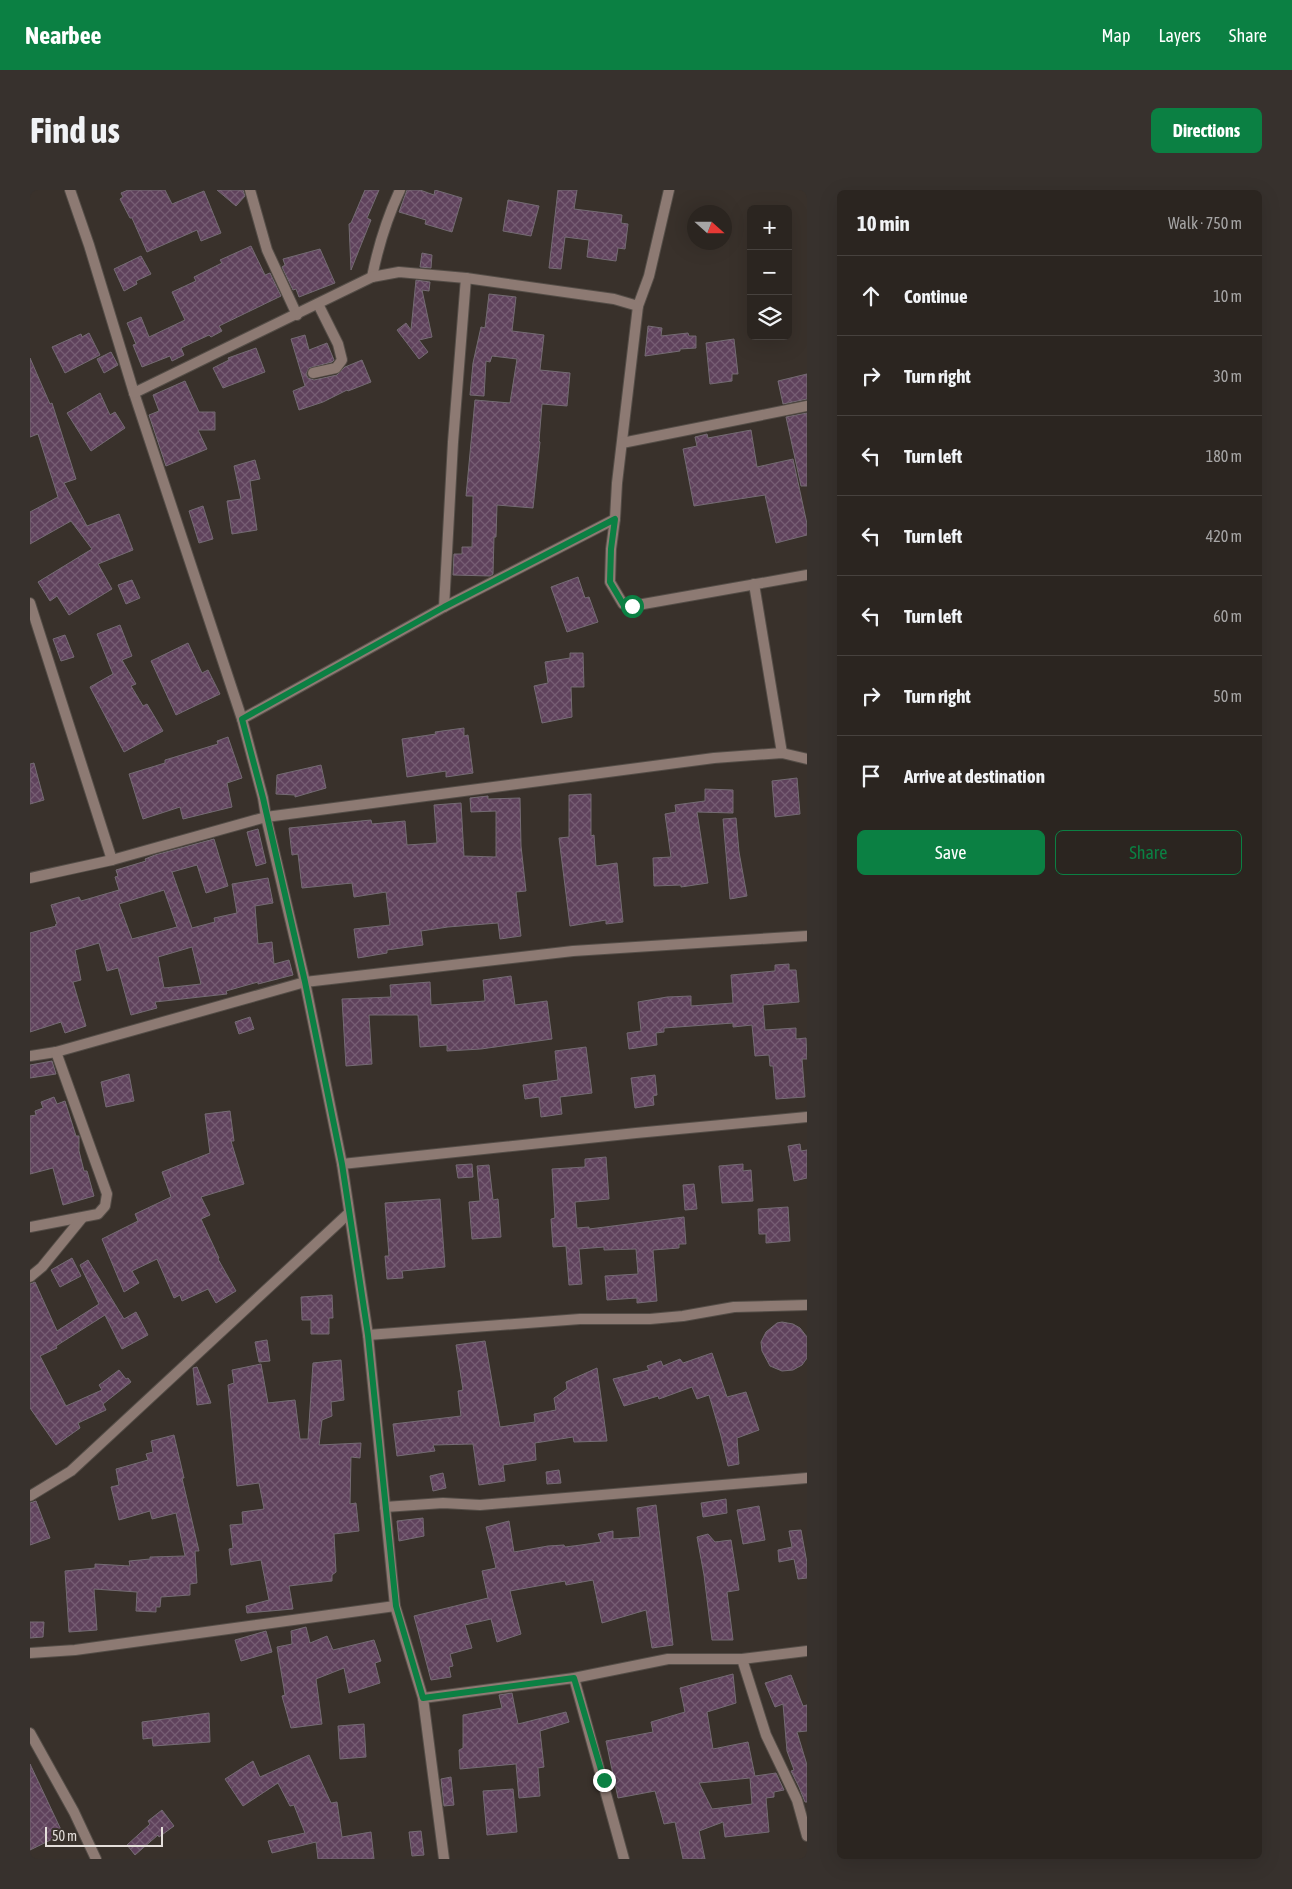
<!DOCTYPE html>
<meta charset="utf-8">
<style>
body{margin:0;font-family:"Asap Condensed",sans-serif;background:#37312d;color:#f1f3f6}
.controls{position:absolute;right:15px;top:15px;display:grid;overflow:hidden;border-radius:8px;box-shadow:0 5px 20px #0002}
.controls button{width:45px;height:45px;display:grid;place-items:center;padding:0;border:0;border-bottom:1px solid #47423e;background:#2b2520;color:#f1f3f6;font:25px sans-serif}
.compass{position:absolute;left:657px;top:15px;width:45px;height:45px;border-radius:50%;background:#2b2520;box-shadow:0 5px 20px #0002;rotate:111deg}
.scale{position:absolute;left:15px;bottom:12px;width:118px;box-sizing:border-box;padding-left:5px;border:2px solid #e4deda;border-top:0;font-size:14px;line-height:18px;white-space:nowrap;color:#e4deda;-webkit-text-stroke:4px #39312b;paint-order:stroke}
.stop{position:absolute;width:15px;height:15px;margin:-11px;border:4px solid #0b8043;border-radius:50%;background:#fff}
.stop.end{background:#0b8043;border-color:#fff;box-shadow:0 1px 5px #0008}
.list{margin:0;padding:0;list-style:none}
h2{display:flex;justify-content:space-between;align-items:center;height:65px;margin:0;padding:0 20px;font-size:21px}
h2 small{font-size:16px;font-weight:400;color:#a6a5a5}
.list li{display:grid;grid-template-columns:32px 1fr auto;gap:15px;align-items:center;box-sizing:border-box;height:80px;padding:0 20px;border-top:1px solid #47423e}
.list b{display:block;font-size:19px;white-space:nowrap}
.list em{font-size:16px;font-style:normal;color:#a6a5a5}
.actions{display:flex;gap:10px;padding:15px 20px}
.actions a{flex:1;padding:11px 0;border:1px solid #0b8043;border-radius:8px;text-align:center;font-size:18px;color:#0b8043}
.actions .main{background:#0b8043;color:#fff}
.icon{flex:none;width:28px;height:28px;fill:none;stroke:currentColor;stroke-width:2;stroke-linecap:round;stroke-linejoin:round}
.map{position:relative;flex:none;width:777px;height:1669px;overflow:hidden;border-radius:8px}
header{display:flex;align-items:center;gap:30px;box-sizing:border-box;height:70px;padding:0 25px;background:#0b8043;color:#fff}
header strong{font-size:24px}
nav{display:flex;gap:28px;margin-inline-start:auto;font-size:18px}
.intro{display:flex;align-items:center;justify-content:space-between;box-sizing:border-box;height:120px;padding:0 30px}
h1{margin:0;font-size:35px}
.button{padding:12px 22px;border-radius:8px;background:#0b8043;color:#fff;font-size:18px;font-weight:700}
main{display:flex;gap:30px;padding:0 30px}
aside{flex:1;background:#2b2520;border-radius:8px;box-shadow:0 5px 20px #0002}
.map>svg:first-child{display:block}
</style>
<header>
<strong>Nearbee</strong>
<nav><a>Map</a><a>Layers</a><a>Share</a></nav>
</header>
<div class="intro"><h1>Find us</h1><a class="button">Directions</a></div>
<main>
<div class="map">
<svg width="777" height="1669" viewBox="0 0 777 1669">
<defs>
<pattern id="building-cross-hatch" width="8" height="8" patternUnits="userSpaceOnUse" patternTransform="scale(1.25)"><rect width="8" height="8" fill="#5f425c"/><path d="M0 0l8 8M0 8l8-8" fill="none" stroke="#765d73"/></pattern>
</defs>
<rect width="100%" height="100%" fill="#39312b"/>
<g fill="url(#building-cross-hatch)" stroke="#746b73" fill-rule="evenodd">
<path d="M98,0h37l7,14 32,-13 17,42 -20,8 -4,-11 -50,22 -15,-34h-2l-10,-19 3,-2 -2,-4z"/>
<path d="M187,0h26l2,6 -9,10z"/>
<path d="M335,0h14l-12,28 4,2 -20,50 -2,-46 2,-1z"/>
<path d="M377,0h13l14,5 1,-5 27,8 -10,34 -27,-8 1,-4 -27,-8z"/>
<path d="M528,0h19l-3,19 48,6 -1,8 7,1 -3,25 -7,-1 -2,13 -29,-4 2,-17 -24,-3 -4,32 -12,-1z"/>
<path d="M478,10l31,6 -8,30 -28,-5z"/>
<path d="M221,56l14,29 5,-2 11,23 -62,30 3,5 -11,6 -2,-2 -28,13 3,7 -12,6 -2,-5 -28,11 -9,-22 3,-1 -9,-21 14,-6 8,20 36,-17 -13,-28 24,-11 -2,-4 28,-14 -2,-3z"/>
<path d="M290,59l15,34 -36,14 -3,-8 -3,1 -11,-23 3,-2 -2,-6z"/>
<path d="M392,63l10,2 -1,13 -11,-1z"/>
<path d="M111,66l10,18 -15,7 1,3 -13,7 -10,-22z"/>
<path d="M386,90l14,2 -1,9 -7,-1 10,47 -13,3 9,12 -9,7 -22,-29 9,-7 5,7z"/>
<path d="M459,104l27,3 -4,34 32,4 -4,35 30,3 -3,33 -25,-2 -3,37 1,1 -7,66 -36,-3 -1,32h-2l-1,37 -3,2 -37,-1 1,-21h8v-7h10l1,-51h-7l9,-96 35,3 7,-44 -25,-3 -2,6 -4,-1 -2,35 -14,-1 3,-32 8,-36 4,1z"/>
<path d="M618,136l14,2 -1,8 27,-3 1,3h7v12l-16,1v2l-35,5z"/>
<path d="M59,143l11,22 -35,18 -13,-26 29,-13 1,3z"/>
<path d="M275,145l4,15 18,-7 7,17 -2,2 -23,6 -3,6 2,4 6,2 23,-5 8,-8 17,-7 9,22 -23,9 -1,-1 -24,12 -24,8 -6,-19 12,-5 -14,-47z"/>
<path d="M704,149l4,35h-6v7l-22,3 -4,-41z"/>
<path d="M226,158l9,24 -42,16 -10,-20 16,-8 -1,-2z"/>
<path d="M81,162l7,13 -14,8 -7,-14z"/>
<path d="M0,168l20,46 2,-1 24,76 -12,4 23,43 32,-12 14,36 -35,14 14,25 -43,26 -12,-19 -7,5 -12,-19 54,-33 -21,-28 -41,23v-32l28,-15 -20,-63 -8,3z"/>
<path d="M777,184v25l-24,5 -5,-23z"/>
<path d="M155,191l14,31h16v18h-17l9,19 -41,17 -17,-51 10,-4 -6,-16z"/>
<path d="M70,203l10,22 5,-3 10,16 -34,23 -24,-38z"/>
<path d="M777,223v73h-6l-15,-69z"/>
<path d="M721,240l6,37 36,-8 14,65v11l-31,8 -11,-48 -71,11 -11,-57 14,-3 -2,-9 12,-3 1,4z"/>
<path d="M225,270l5,19 -10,2 7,49 -25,4 -5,-33 14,-2 -7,-33z"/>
<path d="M173,316l10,33 -14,4 -10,-32z"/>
<path d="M548,387l7,21 4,-1 9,25 -31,10 -16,-45z"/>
<path d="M102,390l8,18 -14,6 -8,-19z"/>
<path d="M90,435l12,31 -10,4 14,24 -5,2 12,20 4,-2 16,27 -39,21 -34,-65 23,-13 -16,-40z"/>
<path d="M35,445l9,22 -13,4 -8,-22z"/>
<path d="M158,453l14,30 6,-3 12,24 -44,21 -25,-54z"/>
<path d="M540,463h13l1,34h-13l1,30 -30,6 -8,-37 14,-3 -3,-21 25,-4z"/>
<path d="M434,538v8l4,-1 5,38 -27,4v-6l-39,6 -5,-38 34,-5 -1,-2z"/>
<path d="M198,547l14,41 -15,5 5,24 -49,12 -3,-12 -37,12 -14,-45 36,-11v-3l53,-16 -1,-3z"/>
<path d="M4,573l10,37 -14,4v-40z"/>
<path d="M291,575l5,23 -31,9v-2l-19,-1 1,-19z"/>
<path d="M767,588l3,36 -25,3 -3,-36z"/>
<path d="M675,599l28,1v23l-36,-1 11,71 -27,4v-2l-27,1 -1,-28 18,-1 -6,-43 11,-2 -1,-7 30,-4z"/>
<path d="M561,604v42l3,-1 2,31 21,-3 6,59 -17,2v-4l-36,6 -11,-88 10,-1v-42z"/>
<path d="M458,606v3l32,-1 1,48 5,45 -10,1 5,44 -21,3 -2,-16 -50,4 -27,4 2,14 -36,5v3l-29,5 -4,-29 36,-4 -4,-33 -32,5 -2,-14 -50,5 -4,-34 -6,1 -3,-27 82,-8 1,4 33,-3 2,24 30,-2 -3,-38 27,-2 3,53 32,1v-46l-25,1 -1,-14z"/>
<path d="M706,628l3,34 8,44 -17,3 -7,-80z"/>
<path d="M228,639l8,34 -10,3 -9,-34z"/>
<path d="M184,649l14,47 -22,7 -9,-28 -25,7 20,56 23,-6 -1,-4 23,-5 -5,-29 36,-6 5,25 -18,3 3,38 14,-2 2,22 15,-4 4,15 -35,9v-2l-32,9 1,3 -72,8 2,6 -26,7 -13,-47 -11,3 -8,-28 -24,7 6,30 -8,2 13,44 -21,7 -4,-11 -31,10v-99l26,-7 -1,-1 2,-1 -6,-19 28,-8 2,4 38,-11 -4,-13 3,-1 -2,-6 30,-9 -1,-2 10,-4zM134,700l13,37 -45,12 -13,-35zM162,757l9,37 -37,4 -6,-31z"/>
<path d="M759,774v6h7l3,32 -36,3 2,25 31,-2v11l10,-1 1,21h-5l3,38 -29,2 -3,-33h-3l-1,-11 -14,1 -3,-31 -19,2v-4l-69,5v4l-8,1 1,12 -28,4 -2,-16 14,-2 -3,-29 29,-5 24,-1v10l42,-3 -2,-28 44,-4v-6z"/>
<path d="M481,786l4,29 32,-4 5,38 -71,10 -34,2v-6l-27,2 -2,-32h-49l3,49 -26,2 -4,-67 49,-2 -1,-12 40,-3 1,23 54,-4 -2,-21z"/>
<path d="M220,827l4,12 -15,5 -4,-12z"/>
<path d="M556,857l6,46 -32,4 2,17 -21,3 -2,-20 -14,2 -2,-14 35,-5 -3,-29z"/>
<path d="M22,871l4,13 -26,4v-13z"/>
<path d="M99,884l5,27 -28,6 -5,-25z"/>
<path d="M625,885l2,20 -4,1 1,9 -19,3 -4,-30z"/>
<path d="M24,907l3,7 8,-3 11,35h3v15l5,20h3l7,25 -31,9 -10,-37 -23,6v-58l6,-1 -1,-4 8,-3 -2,-6z"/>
<path d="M200,921l4,30h-3l13,43 -43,13 9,18 -9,4 18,39 -1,1 18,32 -20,12 -8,-14 -26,12 -2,-6 -6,3 -17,-39 -25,12 7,12 -15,9 -22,-53 36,-18 -3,-7 36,-17 -9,-25 48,-19 -5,-39z"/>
<path d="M770,954l1,7 6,-1v28l-13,3 -6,-35z"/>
<path d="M576,967l3,42 -34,3 2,26 12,-1v2l95,-12 2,27h-7v4l-26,2 4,51 -20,2v-5l-30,2 -2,-24 33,-2 -2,-25 -32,1v-3l-25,2 3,35 -13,1 -3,-39 -13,1 -2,-28 4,-1 -3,-49 33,-2v-8z"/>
<path d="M442,974l1,13 -15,1 -2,-13z"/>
<path d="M713,974v7l8,-1 2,31 -31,2 -3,-37z"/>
<path d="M459,975l4,35 5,-1 3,38 -29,2 -3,-37 11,-1 -3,-35z"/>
<path d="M664,994l3,25 -12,1 -2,-25z"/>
<path d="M410,1009l5,68 -43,4 1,7 -16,1 -2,-23h4l-4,-53z"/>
<path d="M758,1017l2,34 -24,2v-9h-7l-1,-25z"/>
<path d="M42,1068l9,18 -21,11 -9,-17z"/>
<path d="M58,1070l36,59 12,-7 12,23 -26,14 -17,-34 -49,31 1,2 -17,8 26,50 36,-16 -3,-5 20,-15 7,9 2,-1 3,4 -28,22 3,6 -28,13 2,5 -24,17 -26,-37v-124l5,-2 22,49 42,-27 -19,-39z"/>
<path d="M302,1105l1,23h-4v16h-18v-14h-9l-1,-23z"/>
<path d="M752,1132l11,2 7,4 7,9v21l-5,7 -9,5 -11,1 -12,-5 -8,-15 -1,-9 5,-10 11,-9z"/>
<path d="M237,1150l3,21 -11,1 -4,-20z"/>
<path d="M455,1151l15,86 35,-5 -1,-8 22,-4 -2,-12 13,-9 -1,-7 31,-14 10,73 -33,1 -1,-5 -38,6 1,17 -33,5 2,16 -26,4 -6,-41 -40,1 2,6 -38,5 -4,-32 68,-8 -3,-25 5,-1 -7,-45z"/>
<path d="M682,1163l15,44 19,-5 13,38 -22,8 2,26 -11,2 -7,-30 -12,-41 -12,4 -5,-12 -33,12 -1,-3 -34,10 -11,-27 36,-9 -2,-4 14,-5 2,5 17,-7 3,4z"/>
<path d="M311,1170l3,40 -13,2 1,14 -10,4 -3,25 42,-2 -1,15 -9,-1 -1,47 6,-1 3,28 -25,3 2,38 -4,3v6l-43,5 4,23 -46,4 -1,-7 23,-6 -8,-40 -30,5 -2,-16 4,-1 -3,-23 13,-1 -1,-12 22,-3 -5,-26 -22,3 -9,-101 6,-2 -2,-13 29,-6 7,39 27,-3 5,39h8l5,-76z"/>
<path d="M167,1177l14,36 -14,2 -4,-37z"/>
<path d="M144,1245l10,43h-2l17,73h-4l2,32 -7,1v11l-29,2 -1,10h-4v5l-20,-1 1,-19 -43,-3 3,41 -28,2 -4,-61 30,-3v-4l35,2 -1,-5 21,-2v-2l35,-1 -9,-43 -24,6 -2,-8 -31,9 -8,-33 8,-2 -3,-16 32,-9 -2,-6 7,-2 -2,-11z"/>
<path d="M529,1280l2,13 -14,1 -1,-12z"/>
<path d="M413,1283l3,15 -13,3 -3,-15z"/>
<path d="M696,1309l1,14 -24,4 -2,-14z"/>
<path d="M6,1311l14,37 -20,7v-42z"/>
<path d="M626,1315l17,140 -21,3 -6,-38 -44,13 -9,-43 -27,5 -1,-4 -55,10 11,43 -24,8 -6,-23 -26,6 7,23 -22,6 3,12 -4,1 2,10 -20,3 -17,-64 74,-18 -6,-27 14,-3 -10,-41 23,-6 5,31 34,-6 16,-1 1,2 16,-2 20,-3 -3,-8 15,-3v8l27,-2 -3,-29z"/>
<path d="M729,1316l6,34 -22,4 -6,-34z"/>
<path d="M393,1328l1,18 -25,5 -2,-20z"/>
<path d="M771,1340l6,33v15l-9,1 -4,-20 -15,3 -1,-12 14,-3 -3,-16z"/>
<path d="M678,1344l7,8 16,-2 8,50 -12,2 6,48h-21l-8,-65 -7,-38z"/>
<path d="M0,1432h14l-1,15 -13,1z"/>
<path d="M276,1437l4,16 17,-7 6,14 41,-10 7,21 -6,2 5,20 -31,10 -5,-25 -28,11 6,45 -31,4 -9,-32 3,-1 -8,-48 15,-3 -1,-13z"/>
<path d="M236,1441l6,21 -31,9 -6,-21z"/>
<path d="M703,1484l3,29 -29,9 6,37 35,-7 7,34 21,-3 8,17 -10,2v5l-8,1 3,34 -44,5 -2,-15 -24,9 6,28h-22l-8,-37 -11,2 -9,-33 -37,7 -12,-57 47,-9 -2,-10 34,-10 -5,-24zM720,1588l2,26 -40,5 -13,-26z"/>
<path d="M761,1485l12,31 4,-1v26l-10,1 10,33v37h-2l-6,-15 -8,-16 3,-1 -7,-19 -4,-47 -8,3 -10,-24z"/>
<path d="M482,1503l6,31 48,-12 3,10 -29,9 4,36 -6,1 2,28 -21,2 -3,-34 -56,5 -1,-19 4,-2v-33l39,-7 -3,-13z"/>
<path d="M179,1523l1,29 -57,4 -1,-8 -9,1 -1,-17z"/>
<path d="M334,1534l2,33 -26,2 -2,-33z"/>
<path d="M279,1565l22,48 6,-1 5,35 29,-5 3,27h-56l-2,-17 -44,11 -4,-12 37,-8 -11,-28 -4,1 -12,-23 -35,23 -18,-27 28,-18 7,16z"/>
<path d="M0,1574l33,70 -33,16z"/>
<path d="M421,1587l3,28 -10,1 -3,-27z"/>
<path d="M483,1599l4,43 -30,3 -4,-44z"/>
<path d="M132,1620l12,16 -15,11 -1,-2 -23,20 -8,-10 23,-21 -2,-3z"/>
<path d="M391,1641l3,24 -12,1 -3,-24z"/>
</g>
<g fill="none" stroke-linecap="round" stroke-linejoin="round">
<defs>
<g id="street">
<path d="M40,0l19,55 45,148 108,326 21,79 3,19 448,-59 68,-5 25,6"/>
<path d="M220,0l17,60 30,65"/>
<path d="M639,0l-20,86 -11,30 -21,177 -2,36 -4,30 -1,33 13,22 9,2 175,-31"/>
<path d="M342,87c6,-30 15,-59 28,-87"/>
<path d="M283,183l23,-5 6,-8 -4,-16 -20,-40"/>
<path d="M104,203l238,-116 27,-5 67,6 148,21 24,7"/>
<path d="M592,253l185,-37"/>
<path d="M724,394l28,169"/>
<path d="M0,413l82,257"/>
<path d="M414,417l9,-165 13,-164"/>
<path d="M212,529l202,-112 171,-88"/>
<path d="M0,688l82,-18 154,-43 39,165 37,182 26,171 27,271 28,92 21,161"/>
<path d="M0,866l26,-4 249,-70 268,-31 234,-15"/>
<path d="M312,974l294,-31 171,-16"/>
<path d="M0,1037l68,-13 7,-8 2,-12 -51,-142"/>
<path d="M0,1087l12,-10 40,-49"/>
<path d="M338,1145l212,-16h70l33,-3 51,-9 73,-2"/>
<path d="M0,1306l41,-25 278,-258"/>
<path d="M355,1317l58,-4 37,2 327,-27"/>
<path d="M0,1463l45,-3 320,-44"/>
<path d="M712,1469l24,76 31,65 10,36"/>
<path d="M544,1488l50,181"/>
<path d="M393,1508l151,-20 94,-19h74l65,-8"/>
<path d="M0,1543l44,79 22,47"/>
</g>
</defs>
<use href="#street" stroke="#544d47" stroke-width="12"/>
<use href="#street" stroke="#8d7a73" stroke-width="10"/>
</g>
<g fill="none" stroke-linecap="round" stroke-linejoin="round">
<path stroke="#0b8043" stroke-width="6" d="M574,1590l-30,-102 -151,20 -27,-92 -28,-271 -26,-171 -37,-182 -42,-184 -21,-79 202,-112 171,-88 -4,30 -1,33 13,22 9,2"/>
</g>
</svg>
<div class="controls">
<button>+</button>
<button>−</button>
<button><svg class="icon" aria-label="layers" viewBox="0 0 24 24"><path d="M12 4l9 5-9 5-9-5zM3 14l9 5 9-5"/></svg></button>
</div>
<svg class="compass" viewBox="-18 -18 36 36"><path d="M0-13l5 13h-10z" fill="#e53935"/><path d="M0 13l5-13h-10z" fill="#a6a5a5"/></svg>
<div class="scale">50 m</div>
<div class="stop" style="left:602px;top:416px"></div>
<div class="stop end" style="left:574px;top:1590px"></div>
</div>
<aside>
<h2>10 min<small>Walk · 750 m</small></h2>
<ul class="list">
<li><svg class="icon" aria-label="ahead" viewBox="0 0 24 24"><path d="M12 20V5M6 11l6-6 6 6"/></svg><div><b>Continue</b></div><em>10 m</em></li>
<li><svg class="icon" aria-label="right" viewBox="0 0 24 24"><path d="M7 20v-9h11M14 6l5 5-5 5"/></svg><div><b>Turn right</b></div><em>30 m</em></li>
<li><svg class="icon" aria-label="left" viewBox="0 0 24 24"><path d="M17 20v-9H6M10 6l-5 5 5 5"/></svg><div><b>Turn left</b></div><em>180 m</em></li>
<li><svg class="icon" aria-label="left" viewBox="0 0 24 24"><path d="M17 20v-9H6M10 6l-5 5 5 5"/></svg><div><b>Turn left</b></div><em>420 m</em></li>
<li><svg class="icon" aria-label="left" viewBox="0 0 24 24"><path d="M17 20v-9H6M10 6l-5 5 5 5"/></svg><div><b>Turn left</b></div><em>60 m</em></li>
<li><svg class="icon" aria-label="right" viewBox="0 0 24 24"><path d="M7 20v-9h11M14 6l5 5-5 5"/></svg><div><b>Turn right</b></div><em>50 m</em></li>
<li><svg class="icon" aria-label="arrive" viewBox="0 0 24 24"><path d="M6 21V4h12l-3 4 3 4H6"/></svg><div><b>Arrive at destination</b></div></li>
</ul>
<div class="actions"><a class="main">Save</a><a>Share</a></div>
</aside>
</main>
